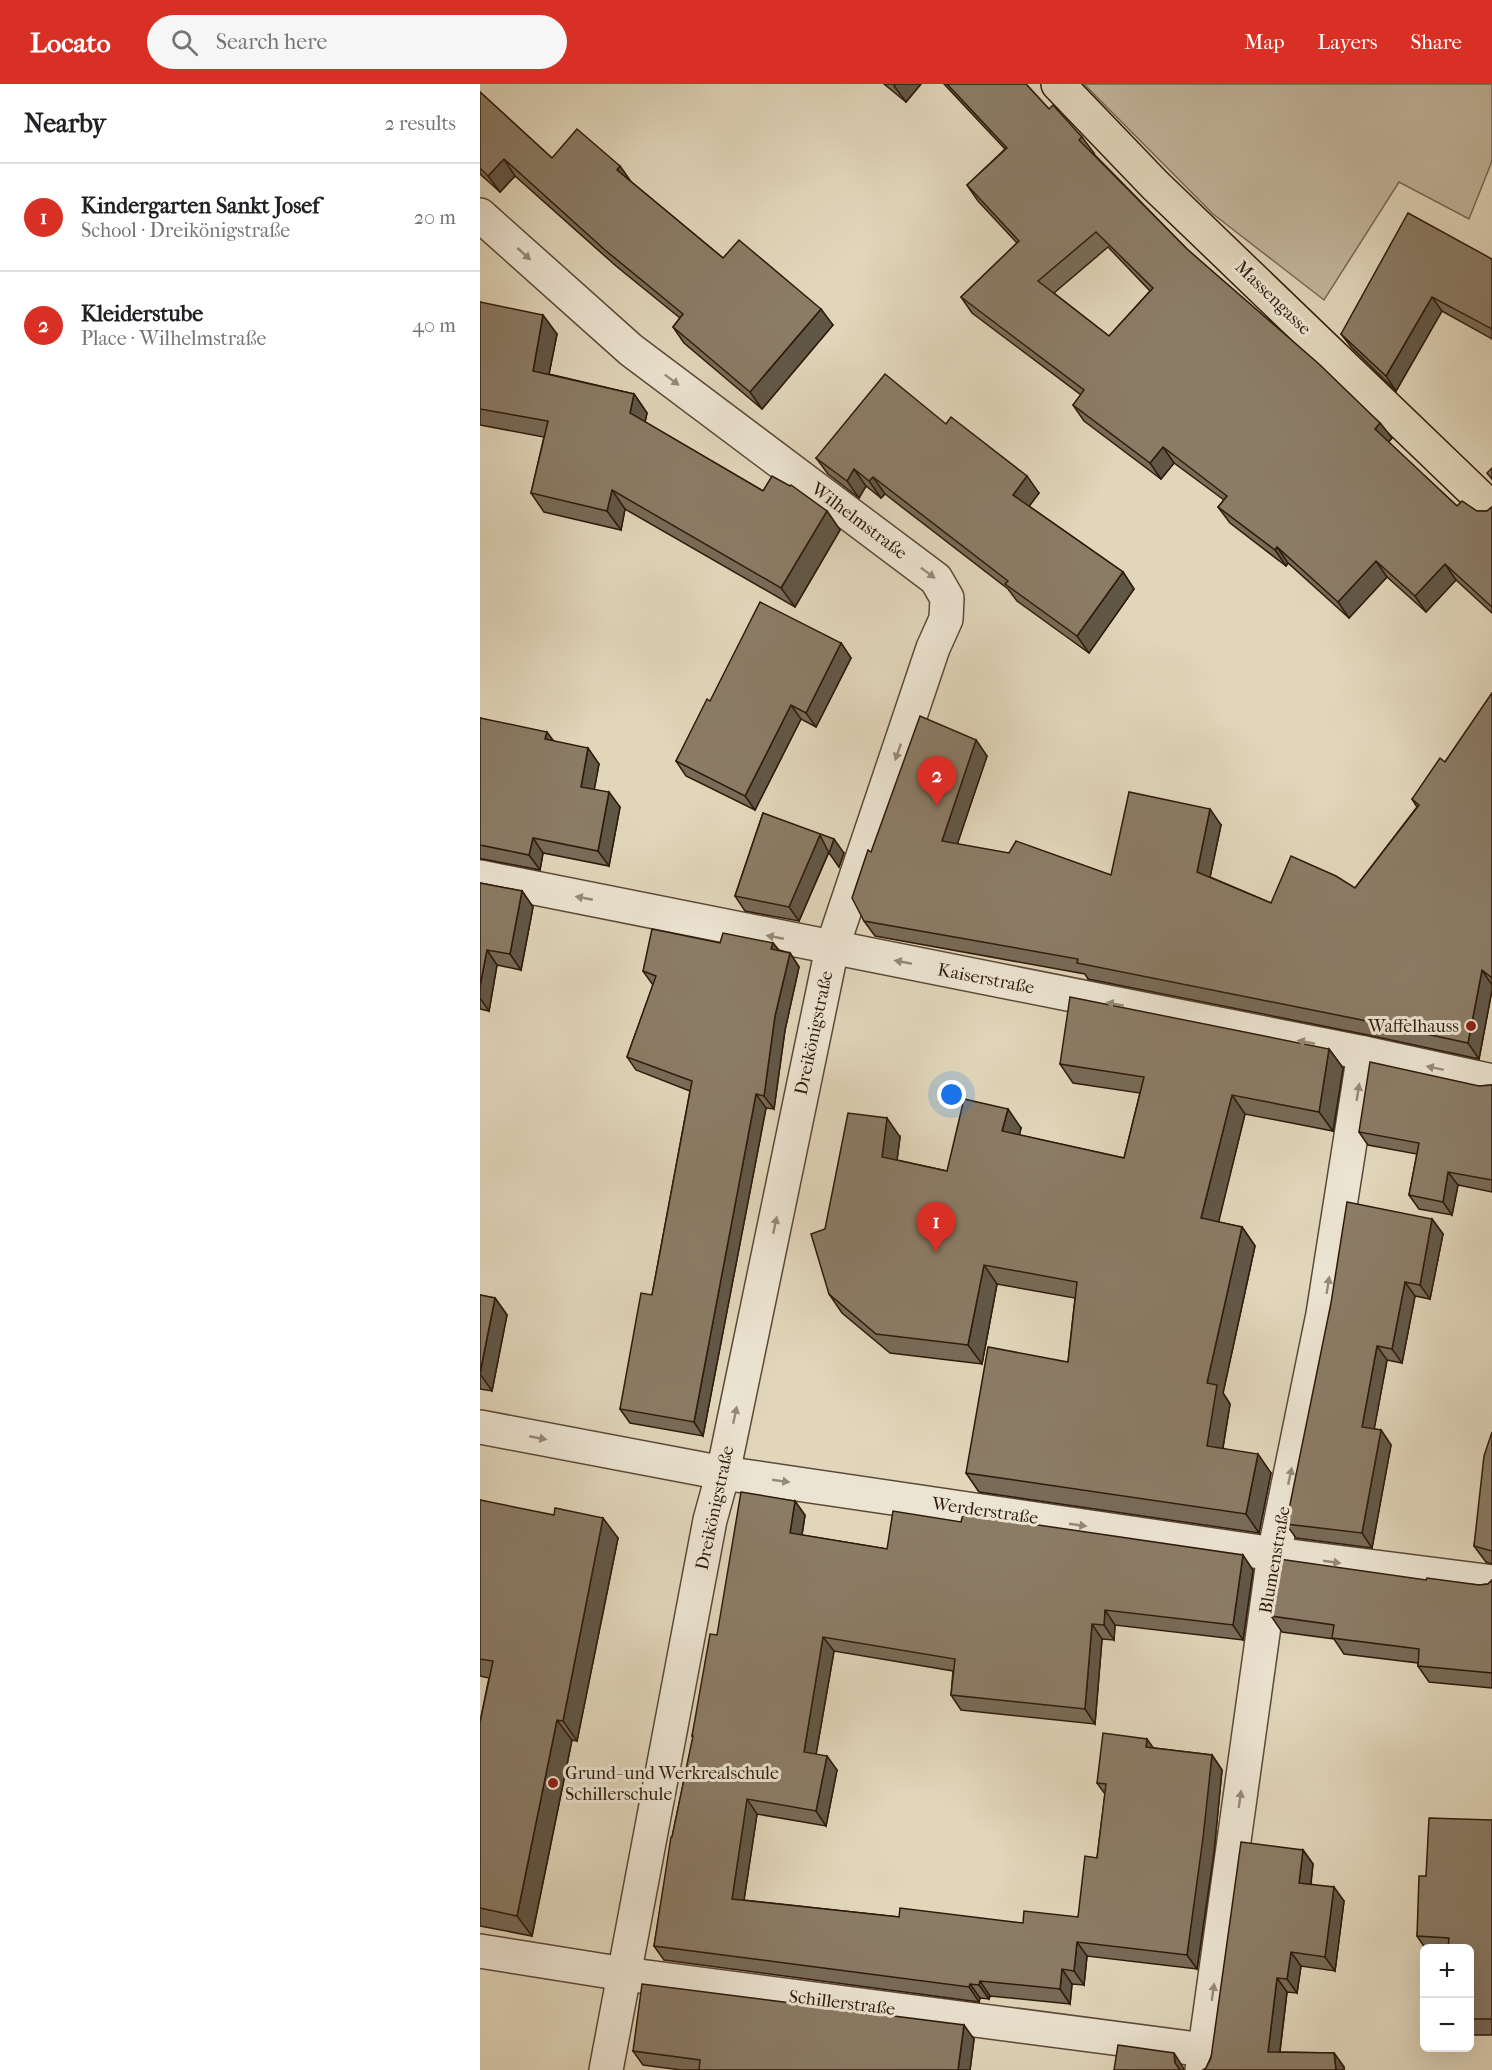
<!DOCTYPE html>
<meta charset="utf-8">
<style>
body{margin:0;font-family:"IM FELL French Canon",serif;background:#f6f6f6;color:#202124}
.controls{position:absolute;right:18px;bottom:18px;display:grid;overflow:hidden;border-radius:9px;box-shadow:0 6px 24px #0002}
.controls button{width:54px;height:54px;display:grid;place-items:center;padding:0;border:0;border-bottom:2px solid #e0e0e0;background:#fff;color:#202124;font:30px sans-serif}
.you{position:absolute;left:472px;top:1011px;width:21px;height:21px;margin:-15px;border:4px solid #fff;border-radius:50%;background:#1a73e8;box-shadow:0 0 0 9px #1a73e833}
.badge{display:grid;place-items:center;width:39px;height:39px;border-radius:50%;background:#d93025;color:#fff;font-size:20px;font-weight:700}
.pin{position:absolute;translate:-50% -50px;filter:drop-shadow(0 2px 3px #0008)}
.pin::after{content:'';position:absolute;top:32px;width:21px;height:18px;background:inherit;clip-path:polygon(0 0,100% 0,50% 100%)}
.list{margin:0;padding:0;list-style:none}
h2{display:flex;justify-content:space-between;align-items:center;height:78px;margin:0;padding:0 24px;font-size:26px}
h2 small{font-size:20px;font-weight:400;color:#757577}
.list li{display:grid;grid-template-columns:39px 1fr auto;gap:18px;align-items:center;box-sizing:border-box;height:108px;padding:0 24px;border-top:2px solid #e0e0e0}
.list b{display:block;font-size:22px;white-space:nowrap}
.list p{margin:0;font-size:20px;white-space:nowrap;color:#757577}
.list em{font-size:20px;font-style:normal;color:#757577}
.icon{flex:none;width:33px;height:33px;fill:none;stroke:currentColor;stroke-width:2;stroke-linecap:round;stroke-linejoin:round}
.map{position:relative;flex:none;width:1012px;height:1986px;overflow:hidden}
header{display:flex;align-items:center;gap:36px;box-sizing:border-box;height:84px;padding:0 30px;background:#d93025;color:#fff}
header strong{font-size:28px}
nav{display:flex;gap:33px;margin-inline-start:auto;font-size:21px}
.search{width:420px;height:54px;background:#f6f6f6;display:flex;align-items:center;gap:15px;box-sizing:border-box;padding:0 21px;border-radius:33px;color:#757577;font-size:22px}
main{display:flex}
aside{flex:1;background:#fff}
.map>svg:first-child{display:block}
</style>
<header>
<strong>Locato</strong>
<div class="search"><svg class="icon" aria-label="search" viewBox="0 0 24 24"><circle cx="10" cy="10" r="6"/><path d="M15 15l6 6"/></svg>Search here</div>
<nav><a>Map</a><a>Layers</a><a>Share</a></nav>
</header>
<main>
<aside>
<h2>Nearby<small>2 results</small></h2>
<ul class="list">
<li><span class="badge">1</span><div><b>Kindergarten Sankt Josef</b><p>School · Dreikönigstraße</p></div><em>20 m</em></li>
<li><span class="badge">2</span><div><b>Kleiderstube</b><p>Place · Wilhelmstraße</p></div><em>40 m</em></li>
</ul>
</aside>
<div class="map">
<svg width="1012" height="1986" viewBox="0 0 1012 1986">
<rect width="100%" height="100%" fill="#e1d6ba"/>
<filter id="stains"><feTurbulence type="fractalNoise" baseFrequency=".00333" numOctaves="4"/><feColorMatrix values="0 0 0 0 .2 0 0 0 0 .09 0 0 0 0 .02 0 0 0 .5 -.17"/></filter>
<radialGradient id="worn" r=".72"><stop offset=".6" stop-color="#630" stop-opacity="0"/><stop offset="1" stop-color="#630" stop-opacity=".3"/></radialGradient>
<path fill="#c3b69c" stroke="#786854" stroke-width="1.5" d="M604,0h408v77l-23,58 -70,-37 -75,118 -111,-86z"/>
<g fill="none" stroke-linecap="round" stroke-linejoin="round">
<defs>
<g id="minor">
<path d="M0,131l151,135 305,229 11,19 -1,21 -13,29 -101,300 -109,525 -13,47 -104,550"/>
<path d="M0,793l884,176 128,28"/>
<path d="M0,1343l243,46 551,81 218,28"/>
<path d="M0,1867l144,23 581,76"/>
<path d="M722,1986l72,-516 49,-240 41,-261"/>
</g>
<path id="major" d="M578,0l97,101 337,324"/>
</defs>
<use href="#minor" stroke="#5b4937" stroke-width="36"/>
<use href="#major" stroke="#2e1a0b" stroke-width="36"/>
<use href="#minor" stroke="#ece4d2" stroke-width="33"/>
<use href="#major" stroke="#e1d6ba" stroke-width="33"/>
</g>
<g fill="#786b58" stroke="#2e1a0b" stroke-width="1.5" fill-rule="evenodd">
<path d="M404,0h37l-15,18z"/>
<path d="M464,0h82l23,25 33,28 12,16h-1l94,96 193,174 12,15 -4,4 69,64 20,5h10l5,-4v106l-36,-33 -30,32 -39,-35 -38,41 -61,-55 -2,3 -56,-43 -12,-16 6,-7 -50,-37 -13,16 -77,-58 -11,-16 8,-10 -109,-82 -11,-16 56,-54 -39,-42 -11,-16 38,-36zM628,163l42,44 -41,45 -55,-43z"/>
<path d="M0,8l72,66 77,22 94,78 110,67 -71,84 -78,-66 -11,-16 7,-9 -64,-52 -101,-90 -15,16 -20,-18z"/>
<path d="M1012,175v80l-50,-28 -46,80 -44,-43 -11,-14z"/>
<path d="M0,218l77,32 -8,40 85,20 13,19 -2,9 118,69 64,20 13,19 -45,77 -170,-98 -4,21 -77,-18 -13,-19 13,-56 -64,-12z"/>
<path d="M466,340l93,69 -10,13 94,66 11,17 -45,64 -72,-52 -9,-12 -123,-95 -4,4 -15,-12 -7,12 -31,-24 -12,-16z"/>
<path d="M361,559l10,15 -35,69 -15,-8 -46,91 -69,-34 -10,-15 34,-60z"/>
<path d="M1012,609v297l-13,69 -111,-24 -280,-56 -3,-5 -210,-38 -11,-15 7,-69 105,-112 11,16 -30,88 154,31 110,-50 -11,52 61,26 84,-15 62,-81 -5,-8 33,-37z"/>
<path d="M0,634l74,23 45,23 -5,25 26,18 -11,59 -66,-13 -3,17 -57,-11h-3z"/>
<path d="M283,729l81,40 -5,14 -10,-15 -30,69 -54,-10 -10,-15z"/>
<path d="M0,799l42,8 11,16 -12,63 -24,-5 -8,46 -9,-2z"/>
<path d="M240,859h53l6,7 11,3 9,14 -14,63 -11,79 -8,-1 -63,328 -73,-13 -10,-14 32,-114 38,-204 -54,-21 -9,-13 26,-72 -10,-14z"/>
<path d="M849,965l14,19 -10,63 -88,-17 -27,108 24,5 13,19 -32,147 7,11 -7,44 48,25 -12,60 -280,-41 -13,-19 102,-111 7,-64 -78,-14 -15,80 -92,-11 -48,-40 -13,-19 -4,-65 75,-92 -3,23 50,11 74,-43 -2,7 105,23 16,-65 -67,-10 -13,-19z"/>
<path d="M1012,1001v107l-34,-7 -6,30 -33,-6 -10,-14 8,-41 -49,-9 -9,-13 120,-46z"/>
<path d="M952,1135l11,15 -13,65 -15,-3 -13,67 -15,-3 -13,69 7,1 10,15 -19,103 -76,-10 -10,-14z"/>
<path d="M0,1211l15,3 12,17 -15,76 -12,-2z"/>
<path d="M1012,1348v132l-6,-2 -12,-16z"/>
<path d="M0,1416l138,38 -41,203 -5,-1 -40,196 -52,-10v-204l9,-44 -9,-2z"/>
<path d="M325,1431l-3,20 85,14 366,21 -10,70 -128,-15 -1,15 -12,-1 -7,85 -134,-14 -10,-15 2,-24 -119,-20 -18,103 21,16 -11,56 -69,-12 -13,86 155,17 124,6 55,-6 19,-59 8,-64 -8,-11 57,-35 58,7 10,15 -8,82 -17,117 -110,-13 -3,29 -12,-1 -2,20 -80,-8 -1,3 -9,-1 -1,4 -315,-42 -10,-14 18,-109 21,-99 -1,-2 25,-101z"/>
<path d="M946,1496l53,5 9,-1 4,-4v108l-63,-6 -11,-16v-3l-74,-9 -10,-15 -52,-7 -11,-16z"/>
<path d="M1012,1736v215h-22v-87h-45l-8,-12 9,-60z"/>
<path d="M823,1766l10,14 -2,20 33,17 -9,70 -34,-5 -4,27 -10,-1 -7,60 54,1 10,14v3h-141l3,-2z"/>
<path d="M494,1955l-4,31h-289l-38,-5 -10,-14z"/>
</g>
<g fill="#615747" stroke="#2e1a0b" stroke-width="1.5">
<path d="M416,0h25l-15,18 -12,-16z"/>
<path d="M24,75l11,17 -15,16 -12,-16z"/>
<path d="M140,82l12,17 -15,-13z"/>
<path d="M952,213l10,14 -46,80 -10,-15z"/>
<path d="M341,225l12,16 -71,84 -12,-17z"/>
<path d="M63,231l14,19 -11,55 -13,-18z"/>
<path d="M154,310l13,19 -4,19 -13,-19z"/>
<path d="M900,339l12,15 -6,7 -11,-16z"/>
<path d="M683,363l11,16 -13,16 -11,-16z"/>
<path d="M374,385l12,17 -7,12 -12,-17z"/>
<path d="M547,392l12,17 -14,19 -12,-17z"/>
<path d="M393,393l12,17 -4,4 -12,-17z"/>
<path d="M132,406l13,19 -4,21 -14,-19z"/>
<path d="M347,427l13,19 -45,77 -14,-19z"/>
<path d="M797,463l11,16 -2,3 -11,-16z"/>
<path d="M896,477l11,16 -38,41 -11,-16z"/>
<path d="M965,480l11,16 -30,32 -11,-16z"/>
<path d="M643,488l11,17 -45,64 -12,-17z"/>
<path d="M361,559l10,15 -35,69 -10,-14z"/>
<path d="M311,621l10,14 -46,91 -10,-14z"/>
<path d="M67,648l11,15 -13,-8z"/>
<path d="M496,656l11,16 -34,101 -11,-16z"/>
<path d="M108,664l11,16 -7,38 -11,-15z"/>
<path d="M129,708l11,15 -11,59 -11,-15z"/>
<path d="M730,725l11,16 -13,62 -11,-15z"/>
<path d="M340,751l10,14 -31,72 -10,-14z"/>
<path d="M53,754l10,15 -3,17 -11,-15z"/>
<path d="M354,755l10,14 -5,14 -10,-14z"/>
<path d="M42,807l11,16 -12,63 -11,-16z"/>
<path d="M293,859l10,13 -12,-7z"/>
<path d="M7,866l10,15 -8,46 -9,-13v-12z"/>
<path d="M310,869l9,14 -14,63 -11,79 -10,-13 11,-80z"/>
<path d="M1002,886l10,15v5l-13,69 -11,-16z"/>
<path d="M849,965l14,19 -10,63 -14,-19z"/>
<path d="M276,1010l10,14 -63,328 -9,-14z"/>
<path d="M752,1011l13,19 -30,123 -14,-19z"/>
<path d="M528,1025l13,19 -5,22 -14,-19z"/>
<path d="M407,1034l13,19 -5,39 -13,-19z"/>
<path d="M968,1088l10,13 -6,30 -9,-13z"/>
<path d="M952,1135l11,15 -13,65 -10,-14z"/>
<path d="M762,1143l13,19 -32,147 7,11 -10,61 -13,-19v-63z"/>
<path d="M504,1181l13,19 -15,80 -14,-19z"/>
<path d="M925,1198l10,14 -13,67 -10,-14z"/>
<path d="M15,1214l12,17 -15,76 -12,-17z"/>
<path d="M897,1262l10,14 -15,81 -10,-14z"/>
<path d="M901,1346l10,15 -19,103 -10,-15z"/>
<path d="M778,1370l13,19 -12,60 -13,-19z"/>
<path d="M315,1417l10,14 -5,32 -10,-14z"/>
<path d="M123,1434l15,20 -41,203 -14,-20z"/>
<path d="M763,1471l10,15 -10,70 -10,-15z"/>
<path d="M625,1526l10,15 -1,15 -10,-15z"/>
<path d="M612,1540l10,15 -7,85 -10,-15z"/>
<path d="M343,1553l11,14 -20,115 -10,-14z"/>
<path d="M77,1636l15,20 -40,196 -15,-20z"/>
<path d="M667,1655l10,14 -11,-6z"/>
<path d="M732,1671l10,15 -8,82 -17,117 -10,-14z"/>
<path d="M347,1672l10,14 -11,56 -10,-15z"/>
<path d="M267,1715l10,15 -15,99 -10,-14z"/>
<path d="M823,1766l10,14 -4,33 -10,-14z"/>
<path d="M854,1803l10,14 -9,70 -10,-14z"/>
<path d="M597,1858l10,14 -3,29 -10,-14z"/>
<path d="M811,1868l10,14 -4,27 -10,-14z"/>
<path d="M582,1885l10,15 -2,20 -10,-15z"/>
<path d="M797,1894l10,14 -9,74 -10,-14z"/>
<path d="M500,1897l10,15 -1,3 -10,-14z"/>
<path d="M490,1900l10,14 -1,4 -10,-15z"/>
<path d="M484,1941l10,14 -4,31h-12z"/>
<path d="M694,1969l9,14 1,3h-4l-5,-7z"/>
<path d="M854,1969l10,14v3h-8z"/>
</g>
<g fill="#8b7c66" stroke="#2e1a0b" stroke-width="1.5" fill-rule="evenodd">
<path d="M467,0h79l23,25 4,-4 29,32 -3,3 108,109 132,115 61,59 -5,6 82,77 5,-5 15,10h10l5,-4v100l-47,-43 -30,32 -39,-35 -38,41 -61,-55 -2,3 -57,-43 9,-11 -64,-49 -13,16 -77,-58 11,-15 -123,-93 58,-56 -52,-56 40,-37zM616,148l57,56 -44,48 -71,-55z"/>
<path d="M0,8l72,66 25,-29 43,37 -3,4 106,88 16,-18 82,69 -71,83 -77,-65 10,-13 -78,-64 -101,-91 -16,17 -8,-8z"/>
<path d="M928,129l84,46v70l-60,-32 -46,79 -45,-42z"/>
<path d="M0,218l63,13 -10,56 101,23 -4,19 133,78 9,-15 18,10 1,-1 36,26 -46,77 -169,-98 -5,21 -76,-18 17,-72 -68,-12z"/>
<path d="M405,290l61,50 5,-7 76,59 -14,19 110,77 -46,64 -72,-52 3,-3 -135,-104 -4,4 -15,-12 -7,12 -31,-23z"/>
<path d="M1012,384v11l-5,-6z"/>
<path d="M280,518l81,41 -35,70 -15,-8 -46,91 -69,-35 31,-62 3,2z"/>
<path d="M1012,609v285l-10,-8 -14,73 -111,-24 -280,-56 1,-4 -214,-38 -12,-23 16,-48 3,2 49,-136 56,24 -34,101 67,12 7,-12 95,34 18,-83 81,17 -13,63 74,31 20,-47 45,20 19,12 64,-83 -7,-6 28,-41 5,4z"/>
<path d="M0,634l67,14 -2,7 43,9 -7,39 28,5 -11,59 -65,-13 -4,17 -49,-10z"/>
<path d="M283,729l71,26 -5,14 -9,-18 -31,72 -54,-11z"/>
<path d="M0,799l42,8 -12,63 -23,-4 -7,36z"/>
<path d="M172,845l68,14 3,-10 50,10 -2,6 19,4 -15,63 -11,80 -8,-2 -62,328 -74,-13 21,-116 11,2 40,-214 -65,-24 29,-81 -13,-5z"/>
<path d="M590,913l259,52 -10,63 -87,-17 -31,123 41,9 -35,156 10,2 -10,61 51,8 -12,60 -280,-41 22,-126 80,15 9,-80 -93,-17 -16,80 -92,-11 -47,-40 -18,-60 14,-5 23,-116 39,5 -5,39 65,14 17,-72 44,10 -6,22 122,27 20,-81 -84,-13z"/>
<path d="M890,978l109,24 13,-1v95l-44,-8 -5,30 -34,-7 10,-52 -60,-11z"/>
<path d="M867,1118l85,17 -12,66 -15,-3 -13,67 -15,-3 -15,81 19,3 -19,103 -76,-9 45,-221z"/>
<path d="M0,1211l15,3 -15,75z"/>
<path d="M1012,1348v119l-18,-5 10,-90z"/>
<path d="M261,1408l54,9 -5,32 97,16 6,-38 68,11 2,-8 280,41 -10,70 -128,-15 -1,15 -12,-1 -7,85 -134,-14 4,-36 -132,-22 -19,115 23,4 -11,55 -69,-12 -15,100 167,18 1,-9 123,15 1,-12 54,6 7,-61 12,2 9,-74 -9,-1 6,-50 44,6 -1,8 66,8 -9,83 -16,117 -110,-13 -3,29 -12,-2 -2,20 -80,-8 -1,4 -9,-1 -1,3 -315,-41 17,-109h1l21,-101h-1l18,-102 7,1z"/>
<path d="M0,1416l74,15 1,-7 48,10 -40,203 -6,-1 -40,196 -37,-8v-186l13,-61 -13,-2z"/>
<path d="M799,1475l147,21 1,-2 52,7 9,-1 4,-4v93l-74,-7 1,-17 -87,-11 2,-13 -63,-9z"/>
<path d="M949,1734l63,2v199h-22v-71h-22l1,-10 -32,-2 2,-60h7z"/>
<path d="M761,1758l62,8 -4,33 35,4 -9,70 -34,-5 -4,27 -10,-1 -9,74 66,1 2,17h-133l3,-2 5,-10z"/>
<path d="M162,1900l322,41 -6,45h-259l1,-10 -67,-9z"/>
<path d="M638,1961l56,8 1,10 5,7h-66z"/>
</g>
<defs><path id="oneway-solid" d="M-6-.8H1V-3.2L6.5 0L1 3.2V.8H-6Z" transform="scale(1.5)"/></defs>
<g fill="#968978">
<use href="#oneway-solid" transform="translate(44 170) rotate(42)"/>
<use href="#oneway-solid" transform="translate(192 296) rotate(37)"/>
<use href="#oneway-solid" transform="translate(448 489) rotate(37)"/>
<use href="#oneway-solid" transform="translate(418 668) rotate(109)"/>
<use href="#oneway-solid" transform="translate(104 814) rotate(-169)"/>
<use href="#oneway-solid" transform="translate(295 853) rotate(-169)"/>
<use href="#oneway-solid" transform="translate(423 878) rotate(-169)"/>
<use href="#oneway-solid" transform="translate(635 920) rotate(-169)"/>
<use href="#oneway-solid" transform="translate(826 958) rotate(-169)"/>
<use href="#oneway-solid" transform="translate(955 984) rotate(-168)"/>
<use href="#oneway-solid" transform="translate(878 1008) rotate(-81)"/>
<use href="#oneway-solid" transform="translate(295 1141) rotate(-78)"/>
<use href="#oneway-solid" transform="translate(848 1201) rotate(-81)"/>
<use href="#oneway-solid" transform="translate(255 1331) rotate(-78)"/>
<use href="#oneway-solid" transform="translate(58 1354) rotate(11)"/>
<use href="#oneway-solid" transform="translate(810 1392) rotate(-78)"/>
<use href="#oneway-solid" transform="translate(301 1397) rotate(8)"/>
<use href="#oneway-solid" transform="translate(598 1441) rotate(8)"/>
<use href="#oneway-solid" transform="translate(852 1478) rotate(8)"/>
<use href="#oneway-solid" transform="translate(760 1715) rotate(-82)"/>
<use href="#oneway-solid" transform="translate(733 1908) rotate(-82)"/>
</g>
<g fill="#8f2418" stroke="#ece4d2" stroke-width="2">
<circle cx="991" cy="942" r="6"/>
<circle cx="73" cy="1699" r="6"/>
</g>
<g text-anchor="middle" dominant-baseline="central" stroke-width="6" stroke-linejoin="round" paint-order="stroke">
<g font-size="18" fill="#2e1a0b" stroke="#ece4d2">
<text transform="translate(793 214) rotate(44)">Massengasse</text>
<text transform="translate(379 437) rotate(37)">Wilhelmstraße</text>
<text transform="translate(506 895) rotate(11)">Kaiserstraße</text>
<text transform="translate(334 949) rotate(-78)">Dreikönigstraße</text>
<text transform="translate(235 1424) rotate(-78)">Dreikönigstraße</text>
<text transform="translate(505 1427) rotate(8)">Werderstraße</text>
<text transform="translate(795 1476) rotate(-80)">Blumenstraße</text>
<text transform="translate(362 1919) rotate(7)">Schillerstraße</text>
</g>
<g font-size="18" fill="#2e1a0b" stroke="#ece4d2" text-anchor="end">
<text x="979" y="942">Waffelhauss</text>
<text x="85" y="1689" text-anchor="start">Grund- und Werkrealschule<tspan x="85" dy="21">Schillerschule</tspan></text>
</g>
</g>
<rect width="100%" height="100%" filter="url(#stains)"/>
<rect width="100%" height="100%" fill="url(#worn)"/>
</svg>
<div class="controls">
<button>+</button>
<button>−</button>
</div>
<div class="you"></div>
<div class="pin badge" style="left:456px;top:1168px">1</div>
<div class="pin badge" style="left:457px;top:722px">2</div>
</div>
</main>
